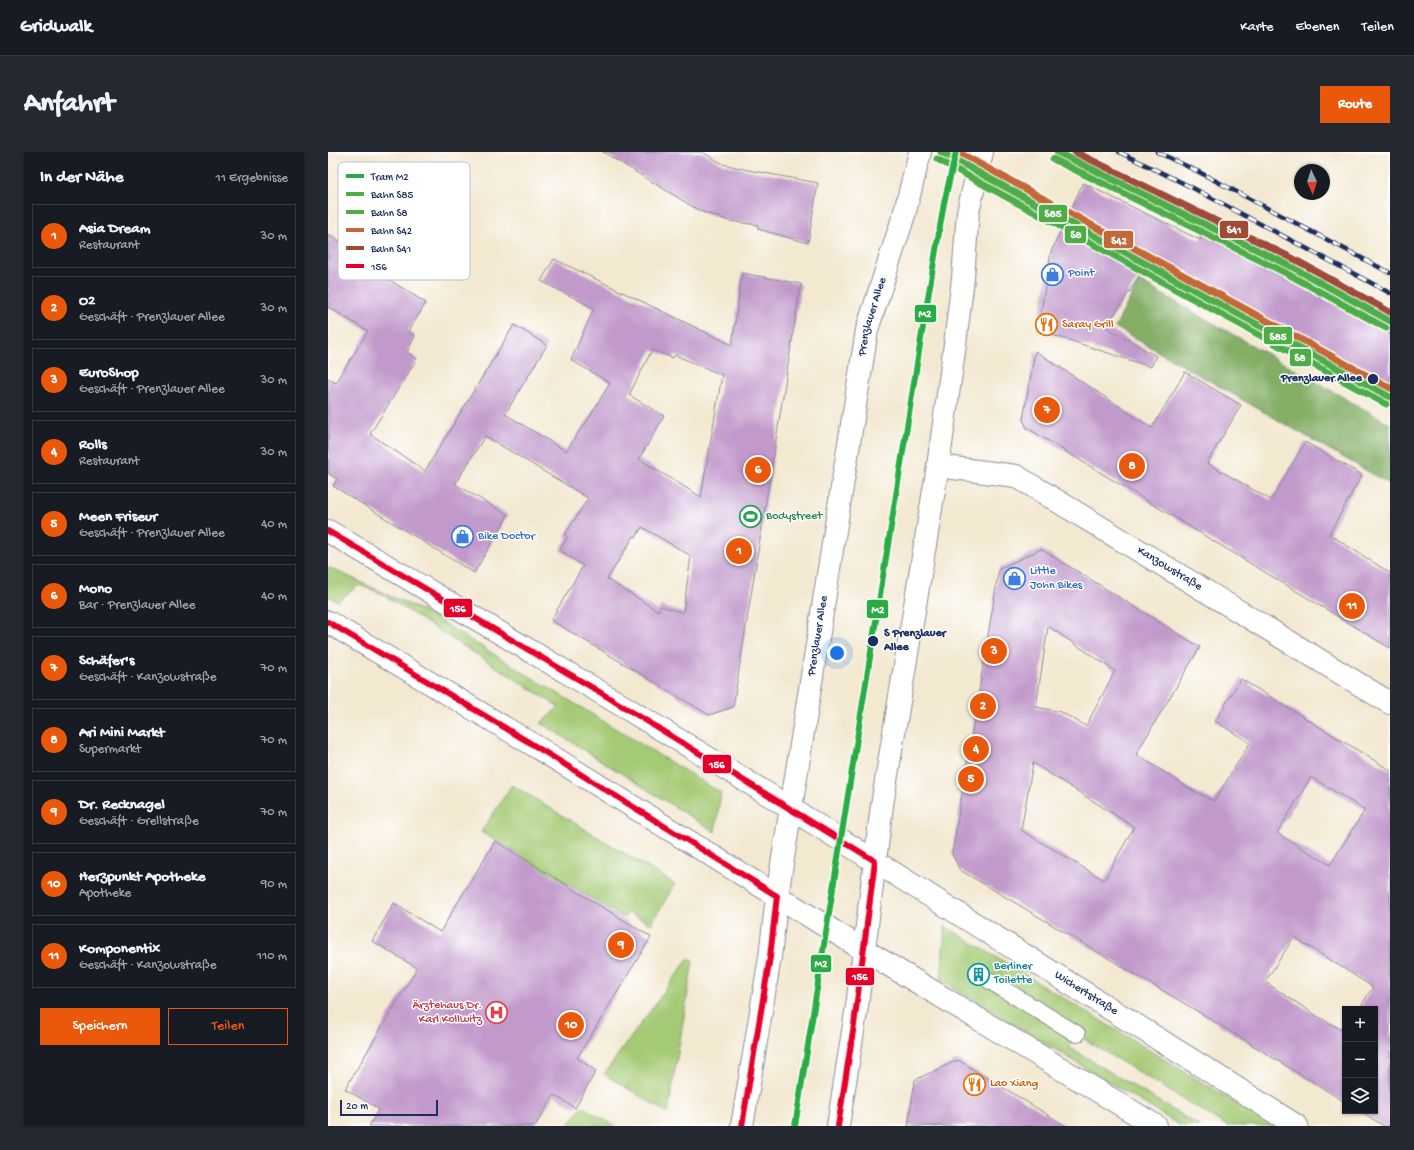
<!DOCTYPE html>
<html lang="de">
<meta charset="utf-8">
<style>
body{margin:0;font-family:"Gochi Hand",sans-serif;background:#242831;color:#f1f3f6}
.controls{position:absolute;right:12px;bottom:12px;display:grid;overflow:hidden;border-radius:0px;box-shadow:0 1px 3px #0004}
.controls button{width:36px;height:36px;display:grid;place-items:center;padding:0;border:0;border-bottom:1px solid #363941;background:#171b24;color:#f1f3f6;font:20px sans-serif}
.compass{position:absolute;left:966px;top:12px;width:36px;height:36px;border-radius:50%;background:#171b24;box-shadow:0 1px 3px #0004;rotate:176deg}
.scale{position:absolute;left:12px;bottom:10px;width:98px;box-sizing:border-box;padding-left:4px;border:2px solid #1b2f5e;border-top:0;font-size:11px;line-height:14px;white-space:nowrap;color:#1b2f5e;-webkit-text-stroke:3px #fff;paint-order:stroke}
.you{position:absolute;left:509px;top:501px;width:14px;height:14px;margin:-10px;border:3px solid #fff;border-radius:50%;background:#1a73e8;box-shadow:0 0 0 6px #1a73e833}
.badge{display:grid;place-items:center;width:26px;height:26px;border-radius:50%;background:#ea580c;color:#fff;font-size:13px;font-weight:700}
.pin{position:absolute;translate:-50% -50%;border:2px solid #fff;box-shadow:0 1px 4px #0006}
.list{margin:0;padding:0;list-style:none}
h2{display:flex;justify-content:space-between;align-items:center;height:52px;margin:0;padding:0 16px;font-size:17px}
h2 small{font-size:13px;font-weight:400;color:#9ea1a6}
.list li{display:grid;grid-template-columns:26px 1fr auto;gap:12px;align-items:center;box-sizing:border-box;height:64px;margin:0 8px 8px;padding:0 8px;border:1px solid #363941;border-radius:0px}
.list b{display:block;font-size:15px;white-space:nowrap}
.list p{margin:0;font-size:13px;white-space:nowrap;color:#9ea1a6}
.list em{font-size:13px;font-style:normal;color:#9ea1a6}
.actions{display:flex;gap:8px;padding:12px 16px}
.actions a{flex:1;padding:9px 0;border:1px solid #ea580c;border-radius:0px;text-align:center;font-size:14px;color:#ea580c}
.actions .main{background:#ea580c;color:#fff}
.icon{flex:none;width:22px;height:22px;fill:none;stroke:currentColor;stroke-width:2;stroke-linecap:round;stroke-linejoin:round}
.map{position:relative;flex:none;width:1062px;height:974px;overflow:hidden;border-radius:0px}
header{display:flex;align-items:center;gap:24px;box-sizing:border-box;height:56px;padding:0 20px;background:#171b24;border-bottom:1px solid #363941}
header strong{font-size:19px}
nav{display:flex;gap:22px;margin-inline-start:auto;font-size:14px}
.intro{display:flex;align-items:center;justify-content:space-between;box-sizing:border-box;height:96px;padding:0 24px}
h1{margin:0;font-size:28px}
.button{padding:10px 18px;border-radius:0px;background:#ea580c;color:#fff;font-size:14px;font-weight:700}
main{display:flex;gap:24px;padding:0 24px}
aside{flex:1;background:#171b24;border-radius:0px;box-shadow:0 1px 3px #0004}
.map>svg:first-child{display:block}
</style>
<header>
<strong>Gridwalk</strong>
<nav><a>Karte</a><a>Ebenen</a><a>Teilen</a></nav>
</header>
<div class="intro"><h1>Anfahrt</h1><a class="button">Route</a></div>
<main>
<aside>
<h2>In der Nähe<small>11 Ergebnisse</small></h2>
<ul class="list">
<li><span class="badge">1</span><div><b>Asia Dream</b><p>Restaurant</p></div><em>30 m</em></li>
<li><span class="badge">2</span><div><b>O2</b><p>Geschäft · Prenzlauer Allee</p></div><em>30 m</em></li>
<li><span class="badge">3</span><div><b>EuroShop</b><p>Geschäft · Prenzlauer Allee</p></div><em>30 m</em></li>
<li><span class="badge">4</span><div><b>Rolls</b><p>Restaurant</p></div><em>30 m</em></li>
<li><span class="badge">5</span><div><b>Meen Friseur</b><p>Geschäft · Prenzlauer Allee</p></div><em>40 m</em></li>
<li><span class="badge">6</span><div><b>Mono</b><p>Bar · Prenzlauer Allee</p></div><em>40 m</em></li>
<li><span class="badge">7</span><div><b>Schäfer's</b><p>Geschäft · Kanzowstraße</p></div><em>70 m</em></li>
<li><span class="badge">8</span><div><b>Ari Mini Markt</b><p>Supermarkt</p></div><em>70 m</em></li>
<li><span class="badge">9</span><div><b>Dr. Recknagel</b><p>Geschäft · Grellstraße</p></div><em>70 m</em></li>
<li><span class="badge">10</span><div><b>Herzpunkt Apotheke</b><p>Apotheke</p></div><em>90 m</em></li>
<li><span class="badge">11</span><div><b>Komponentix</b><p>Geschäft · Kanzowstraße</p></div><em>110 m</em></li>
</ul>
<div class="actions"><a class="main">Speichern</a><a>Teilen</a></div>
</aside>
<div class="map">
<svg width="1062" height="974" viewBox="0 0 1062 974">
<rect width="100%" height="100%" fill="#fff"/>
<filter id="ink" filterUnits="userSpaceOnUse"><feTurbulence type="fractalNoise" baseFrequency=".025" numOctaves="2"/><feDisplacementMap in="SourceGraphic" scale="8" xChannelSelector="R" yChannelSelector="G"/><feConvolveMatrix kernelMatrix="1 2 1 2 8 2 1 2 1" color-interpolation-filters="sRGB"/></filter>
<filter id="wash" filterUnits="userSpaceOnUse"><feTurbulence type="fractalNoise" baseFrequency=".012" numOctaves="4" result="noise"/><feDisplacementMap in="SourceGraphic" scale="16" xChannelSelector="R" yChannelSelector="G"/><feGaussianBlur stdDeviation="0.9" result="paint"/><feColorMatrix in="noise" values="0 0 0 0 0 0 0 0 0 0 0 0 0 0 0 0 0 1.4 0 .05"/><feComposite in="paint" operator="in"/></filter>
<g filter="url(#wash)">
<rect width="100%" height="100%" fill="#f3e8d0"/>
<g fill="#a5ca74" stroke="#607c69">
<path d="M0,415l95,44 298,182 -6,39 -174,-109 18,-16 -179,-114 -21,-8 -21,16 -10,-5z"/>
<path d="M184,633l163,99 -24,40 -23,-12 -4,6 -143,-86z"/>
<path d="M617,774l329,200h-47l-151,-92 -7,13 130,79h-18l-240,-146z"/>
<path d="M361,806l4,3 -25,152 -64,-39z"/>
<path d="M254,954l33,20h-47z"/>
</g>
<path fill="#84ae66" stroke="#506e62" d="M811,129l251,143v60l-275,-157z"/>
<g id="blocks">
<g fill="#c199cb" fill-rule="evenodd">
<path d="M275,0h99l21,12 25,6 70,13 -10,60 -50,-14v-4l-29,-4 -29,-10z"/>
<path d="M755,31l117,57 4,-8 82,41 104,56v63l-240,-132 -44,67 50,29 -5,11 -113,-37 13,-78z"/>
<path d="M0,82l51,33 -2,5 49,31 -18,28 7,5 -8,16 10,7 -47,75 55,37 89,-146 33,20 -42,69 61,37 17,-25h1l26,-43 -39,-23 23,-52 -53,-27 13,-22 178,86 10,-72 59,11 -68,423 -24,8 -158,-95 32,-54 -23,-16 7,-12 -2,-3 23,-37 -103,-62 -30,48 53,31 -34,58 -141,-87 4,-7 -9,-6v-95l8,5 32,-52 -40,-24zM324,198l21,8 2,-3 47,20 -21,122 -62,-38 25,-43 -35,-21zM314,375l49,29 -8,57 -22,-7 -3,5 -51,-32 27,-43 2,1z"/>
<path d="M707,199l117,77 33,-56 56,33 -34,58 64,37 34,-58 57,33 -33,59 61,39v75l-363,-220 -4,-8z"/>
<path d="M713,397l159,98 -64,107 56,36 22,11 36,-58 -35,-22 26,-42 149,91v356h-6l-24,-15h15v-102h-16l14,-22 -79,-50 -29,45 52,34 28,16v70l-143,-88 -242,-144 -8,-16 47,-285zM720,474l67,45 -29,55 -25,-14 -25,-5zM705,611l101,64 -30,53 -83,-50zM983,625l54,33 -35,55 -53,-32z"/>
<path d="M167,689l156,96 -74,121 19,13 -21,37 -21,-13 -19,31h-166l10,-17 -34,-20 72,-121 -45,-27 22,-38 46,29z"/>
<path d="M630,908l108,66h-158l7,-46z"/>
</g>
</g>
</g>
<g filter="url(#ink)">
<use href="#blocks" fill-opacity="0" stroke="#878c97" stroke-width="1"/>
<g fill="none" stroke-linecap="round" stroke-linejoin="round">
<defs>
<path id="lane" d="M662,829l87,53"/>
<g id="street">
<path id="s1" d="M610,314l78,10 374,227"/>
</g>
<g id="secondary">
<path id="s2" d="M0,379l265,157 173,105 531,333"/>
<path d="M0,470l199,119 337,209 292,176"/>
</g>
<g id="primary">
<path id="s3" d="M414,974l28,-169 7,-61 90,-566 37,-115 16,-63"/>
<path d="M510,974l19,-120 25,-201 56,-339 17,-122 8,-66 5,-66 14,-60"/>
</g>
</defs>
<use href="#lane" stroke="#878c97" stroke-width="18"/>
<use href="#street" stroke="#878c97" stroke-width="24"/>
<use href="#secondary" stroke="#878c97" stroke-width="24"/>
<use href="#primary" stroke="#878c97" stroke-width="24"/>
<use href="#lane" stroke="#fff" stroke-width="16"/>
<use href="#street" stroke="#fff" stroke-width="22"/>
<use href="#secondary" stroke="#fff" stroke-width="22"/>
<use href="#primary" stroke="#fff" stroke-width="22"/>
<defs>
<g id="rail">
<path d="M791,0l72,35 199,106"/>
<path d="M829,0l42,20 191,101"/>
</g>
</defs>
<use href="#rail" stroke="#1b2f5e" stroke-width="4.5"/>
<use href="#rail" stroke="#fff" stroke-width="3" stroke-dasharray="9" stroke-linecap="butt"/>
<defs>
<g id="bus-1">
<path d="M0,379l265,157 282,173 -21,164 -16,101"/>
<path d="M0,470l199,119 250,155 -7,61 -28,169"/>
</g>
</defs>
<use href="#bus-1" stroke="#fff" stroke-width="9"/>
<use href="#bus-1" stroke="#e4002b" stroke-width="6"/>
<defs>
<g id="rail-1">
<path d="M613,0l449,245"/>
<path d="M729,0l233,114 100,55"/>
</g>
<g id="rail-2">
<path d="M609,7l449,245"/>
<path d="M725,7l233,114 100,55"/>
</g>
<path id="rail-3" d="M630,0l432,236"/>
<path id="rail-4" d="M747,0l219,107 96,53"/>
</defs>
<use href="#rail-1" stroke="#fff" stroke-width="10"/>
<use href="#rail-2" stroke="#fff" stroke-width="10"/>
<use href="#rail-3" stroke="#fff" stroke-width="10"/>
<use href="#rail-4" stroke="#fff" stroke-width="10"/>
<use href="#rail-1" stroke="#4fad48" stroke-width="7"/>
<use href="#rail-2" stroke="#4fad48" stroke-width="7"/>
<use href="#rail-3" stroke="#c36939" stroke-width="7"/>
<use href="#rail-4" stroke="#9f4c37" stroke-width="7"/>
<defs>
<path id="tram-1" d="M467,974l126,-787 23,-136 12,-51"/>
</defs>
<use href="#tram-1" stroke="#fff" stroke-width="9"/>
<use href="#tram-1" stroke="#29ac44" stroke-width="6"/>
</g>
</g>
<defs>
<symbol id="shop-ring" viewBox="-11 -11 22 22"><circle r="9.5" fill="#fff" stroke="#3f7fe0" stroke-width="1.5"/><path d="M-5-2.5h2.3a2.7 3.5 0 0 1 5.4 0H5L5.5 6h-11ZM-1.5-2.5h3a1.5 2.3 0 0 0-3 0Z" fill="#3f7fe0"/></symbol>
<symbol id="restaurant-ring" viewBox="-11 -11 22 22"><circle r="9.5" fill="#fff" stroke="#e8710a" stroke-width="1.5"/><path d="M-5-6h1v4h1v-4h1v4h1v-4h1v5L-1.5 .5V6h-2V.5L-5-1ZM5-6V6H3V1.5H1.5Q1.5-4 5-6Z" fill="#e8710a"/></symbol>
<symbol id="stadium-ring" viewBox="-11 -11 22 22"><circle r="9.5" fill="#fff" stroke="#2e9e5b" stroke-width="1.5"/><path d="M0-5a6.5 5 0 1 0 0 10a6.5 5 0 1 0 0-10ZM-3.5-1.8h7v3.6h-7Z" fill="#2e9e5b"/></symbol>
<symbol id="building-ring" viewBox="-11 -11 22 22"><circle r="9.5" fill="#fff" stroke="#0f9aa8" stroke-width="1.5"/><path d="M-4-6H4V6H1V3H-1V6H-4ZM-2.5-4.3h1.7v1.8h-1.7ZM.8-4.3h1.7v1.8H.8ZM-2.5-1h1.7V.8h-1.7ZM.8-1h1.7V.8H.8Z" fill="#0f9aa8"/></symbol>
<symbol id="hospital-ring" viewBox="-11 -11 22 22"><circle r="9.5" fill="#fff" stroke="#e0444e" stroke-width="1.5"/><path d="M-5-5h3v3.5h4V-5h3V5h-3V1.5h-4V5h-3Z" fill="#e0444e"/></symbol>
</defs>
<g fill-rule="evenodd">
<use href="#shop-ring" x="712" y="110" width="25" height="25"/>
<use href="#restaurant-ring" x="706" y="160" width="25" height="25"/>
<use href="#stadium-ring" x="410" y="352" width="25" height="25"/>
<use href="#shop-ring" x="122" y="372" width="25" height="25"/>
<use href="#shop-ring" x="674" y="414" width="25" height="25"/>
<use href="#building-ring" x="638" y="810" width="25" height="25"/>
<use href="#hospital-ring" x="156" y="848" width="25" height="25"/>
<use href="#restaurant-ring" x="634" y="920" width="25" height="25"/>
</g>
<g fill="#1b2f5e" stroke="#fff" stroke-width="1.5">
<circle cx="1045" cy="227" r="6"/>
<circle cx="545" cy="489" r="6"/>
</g>
<g text-anchor="middle" dominant-baseline="central" stroke-width="3" stroke-linejoin="round" paint-order="stroke">
<g font-size="12" fill="#366cbe" stroke="#fff" text-anchor="start">
<text x="740" y="122">Point</text>
<text x="150" y="385">Bike Doctor</text>
<text x="702" y="420">Little<tspan x="702" dy="14">John Bikes</tspan></text>
</g>
<g font-size="12" fill="#1b2f5e" stroke="#fff">
<text stroke="none"><textPath href="#s3" startOffset="820">Prenzlauer Allee</textPath></text>
<text stroke="none"><textPath href="#s1" startOffset="258">Kanzowstraße</textPath></text>
<text stroke="none"><textPath href="#s3" startOffset="496">Prenzlauer Allee</textPath></text>
<text stroke="none"><textPath href="#s2" startOffset="888">Wichertstraße</textPath></text>
</g>
<g font-size="12" fill="#c56008" stroke="#fff" text-anchor="start">
<text x="734" y="173">Saray Grill</text>
<text x="662" y="932">Lao Xiang</text>
</g>
<g font-size="12" font-weight="bold" fill="#1b2f5e" stroke="#fff" text-anchor="end">
<text x="1034" y="227">Prenzlauer Allee</text>
<text x="556" y="482" text-anchor="start">S Prenzlauer<tspan x="556" dy="14">Allee</tspan></text>
</g>
<g font-size="12" fill="#27864d" stroke="#fff" text-anchor="start">
<text x="438" y="365">Bodystreet</text>
</g>
<g font-size="12" fill="#0d838f" stroke="#fff" text-anchor="start">
<text x="666" y="815">Berliner<tspan x="666" dy="14">Toilette</tspan></text>
</g>
<g font-size="12" fill="#be3a42" stroke="#fff" text-anchor="end">
<text x="154" y="854">Ärztehaus Dr.<tspan x="154" dy="14">Karl Kollwitz</tspan></text>
</g>
</g>
<rect x="10" y="10" width="132" height="118" rx="6" fill="#fff" stroke="#bbc1cf" stroke-width="1"/>
<rect x="18" y="22" width="18" height="4" fill="#29ac44"/>
<rect x="18" y="40" width="18" height="4" fill="#4fad48"/>
<rect x="18" y="58" width="18" height="4" fill="#4fad48"/>
<rect x="18" y="76" width="18" height="4" fill="#c36939"/>
<rect x="18" y="94" width="18" height="4" fill="#9f4c37"/>
<rect x="18" y="112" width="18" height="4" fill="#e4002b"/>
<g font-size="11" fill="#1b2f5e">
<text x="43" y="28">Tram M2</text>
<text x="43" y="46">Bahn S85</text>
<text x="43" y="64">Bahn S8</text>
<text x="43" y="82">Bahn S42</text>
<text x="43" y="100">Bahn S41</text>
<text x="43" y="118">156</text>
</g>
<g stroke="#fff" stroke-width="1.5">
<rect x="710" y="52" width="30" height="19" rx="4" fill="#4fad48"/>
<rect x="891" y="68" width="30" height="19" rx="4" fill="#9f4c37"/>
<rect x="736" y="73" width="23" height="19" rx="4" fill="#4fad48"/>
<rect x="775" y="78" width="31" height="19" rx="4" fill="#c36939"/>
<rect x="586" y="152" width="23" height="19" rx="4" fill="#29ac44"/>
<rect x="935" y="174" width="30" height="19" rx="4" fill="#4fad48"/>
<rect x="961" y="196" width="23" height="19" rx="4" fill="#4fad48"/>
<rect x="115" y="446" width="30" height="20" rx="4" fill="#e4002b"/>
<rect x="538" y="447" width="23" height="20" rx="4" fill="#29ac44"/>
<rect x="374" y="602" width="30" height="20" rx="4" fill="#e4002b"/>
<rect x="482" y="802" width="22" height="19" rx="4" fill="#29ac44"/>
<rect x="517" y="815" width="30" height="19" rx="4" fill="#e4002b"/>
</g>
<g font-size="11" text-anchor="middle" font-weight="bold" fill="#fff">
<text x="725" y="65">S85</text>
<text x="906" y="81">S41</text>
<text x="748" y="86">S8</text>
<text x="791" y="92">S42</text>
<text x="597" y="165">M2</text>
<text x="950" y="188">S85</text>
<text x="972" y="209">S8</text>
<text x="130" y="460">156</text>
<text x="550" y="461">M2</text>
<text x="389" y="616">156</text>
<text x="493" y="815">M2</text>
<text x="532" y="828">156</text>
</g>
</svg>
<div class="controls">
<button>+</button>
<button>−</button>
<button><svg class="icon" aria-label="layers" viewBox="0 0 24 24"><path d="M12 4l9 5-9 5-9-5zM3 14l9 5 9-5"/></svg></button>
</div>
<svg class="compass" viewBox="-18 -18 36 36"><path d="M0-13l5 13h-10z" fill="#e53935"/><path d="M0 13l5-13h-10z" fill="#9ea1a6"/></svg>
<div class="scale">20 m</div>
<div class="you"></div>
<div class="pin badge" style="left:411px;top:399px">1</div>
<div class="pin badge" style="left:655px;top:554px">2</div>
<div class="pin badge" style="left:666px;top:499px">3</div>
<div class="pin badge" style="left:648px;top:597px">4</div>
<div class="pin badge" style="left:643px;top:627px">5</div>
<div class="pin badge" style="left:430px;top:318px">6</div>
<div class="pin badge" style="left:719px;top:258px">7</div>
<div class="pin badge" style="left:804px;top:314px">8</div>
<div class="pin badge" style="left:293px;top:793px">9</div>
<div class="pin badge" style="left:243px;top:873px">10</div>
<div class="pin badge" style="left:1024px;top:454px">11</div>
</div>
</main>
